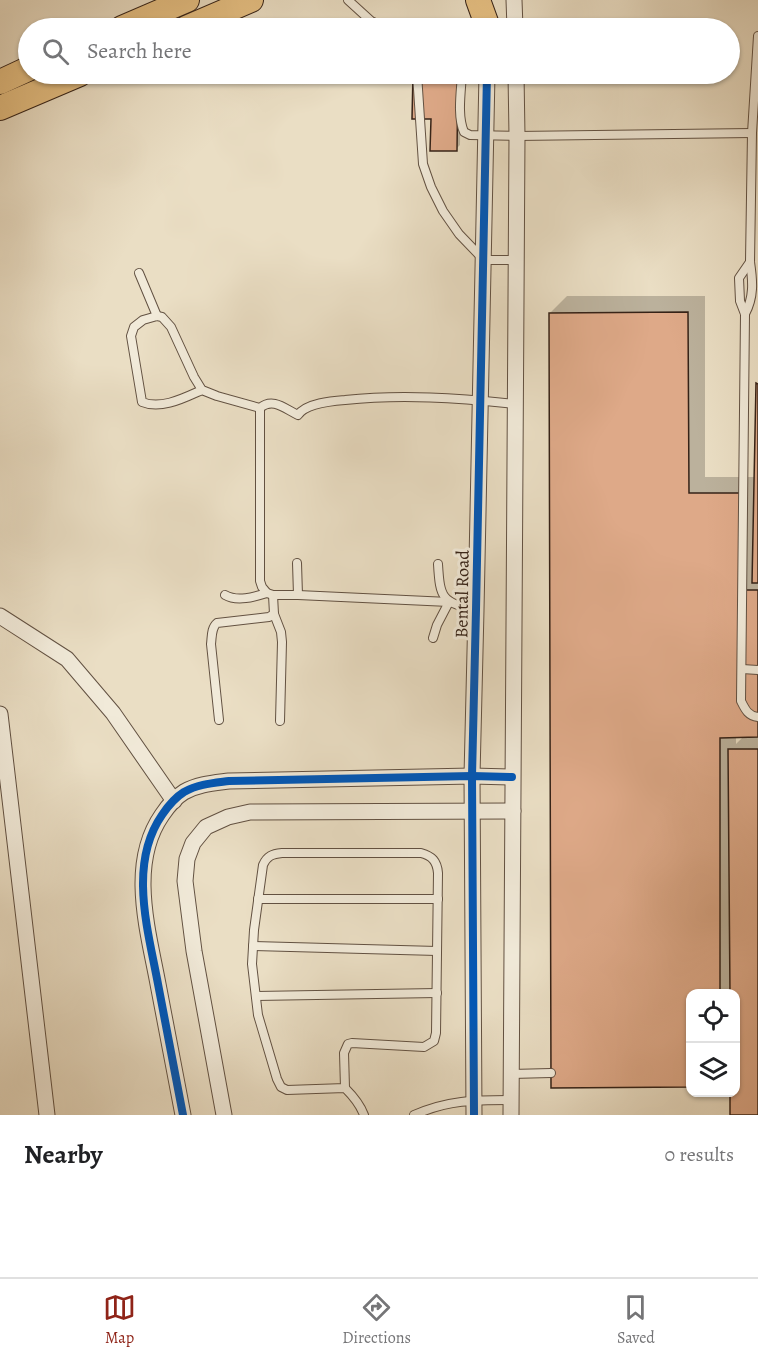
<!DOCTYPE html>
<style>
body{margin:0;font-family:Alegreya,serif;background:#f2f2f2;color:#202124}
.controls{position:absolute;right:18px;bottom:18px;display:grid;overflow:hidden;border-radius:12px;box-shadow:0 2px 4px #0004}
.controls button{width:54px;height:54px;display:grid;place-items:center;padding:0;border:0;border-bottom:2px solid #e0e0e0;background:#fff;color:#202124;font:30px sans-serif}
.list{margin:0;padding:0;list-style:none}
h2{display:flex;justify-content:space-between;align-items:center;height:78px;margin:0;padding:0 24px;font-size:26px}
h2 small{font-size:20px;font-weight:400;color:#757577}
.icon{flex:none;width:33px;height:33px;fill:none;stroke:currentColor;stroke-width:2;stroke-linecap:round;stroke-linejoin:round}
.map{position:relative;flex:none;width:758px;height:1115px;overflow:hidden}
.search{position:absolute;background:#fff;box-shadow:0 2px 4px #0004;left:18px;right:18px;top:18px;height:66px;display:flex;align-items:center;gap:15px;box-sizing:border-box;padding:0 21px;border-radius:33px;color:#757577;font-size:22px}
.sheet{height:162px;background:#fff}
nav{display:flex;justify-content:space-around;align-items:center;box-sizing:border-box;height:84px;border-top:2px solid #e0e0e0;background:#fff;font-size:16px;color:#757577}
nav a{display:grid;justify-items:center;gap:3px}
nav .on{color:#8f2418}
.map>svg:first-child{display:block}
</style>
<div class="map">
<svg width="758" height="1115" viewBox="0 0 758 1115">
<rect width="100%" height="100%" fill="#eadec4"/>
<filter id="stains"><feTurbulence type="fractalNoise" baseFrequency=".00333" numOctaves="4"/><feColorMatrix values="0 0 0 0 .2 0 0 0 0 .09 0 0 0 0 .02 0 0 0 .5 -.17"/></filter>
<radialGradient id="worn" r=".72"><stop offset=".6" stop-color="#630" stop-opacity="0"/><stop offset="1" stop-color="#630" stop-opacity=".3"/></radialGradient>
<g fill="#0003" fill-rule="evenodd">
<path d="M415,74h46l-1,71 -4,4 -24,-31z"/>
<path d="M567,296h138v181h51l2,-93v731h-26l4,-23v-98h-46v92h-138l-2,-773zM736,736h8l-8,8z"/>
</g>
<g fill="#dea988" stroke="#352217" stroke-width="1.5">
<path d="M413,74h45l-1,77h-27l1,-32h-19z"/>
<path d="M688,312l1,181h56v97h13v147l-38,1v256h-30v93l-139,1 -2,-775z"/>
<path d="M756,383l2,1v199h-6z"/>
<path d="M728,749h30v366h-28v-23h6v-98h-6z"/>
</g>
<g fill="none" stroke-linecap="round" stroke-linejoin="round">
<defs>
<g id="lane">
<path d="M348,0l23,21 15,7"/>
<path d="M417,74l6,90 8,23 12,24 16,23 25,26h32"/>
<path d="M462,74c-1,18 -5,42 2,58l6,3 47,1 235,-3"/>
<path d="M750,262l-11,16 1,23 5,13 -4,387c4,8 7,15 17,16"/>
<path d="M139,273l18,43"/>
<path d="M745,314c9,-17 8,-32 5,-52l2,-129 6,-97"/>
<path d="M202,390c-18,8 -41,20 -60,12l-11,-66 3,-9 9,-7 14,-4 5,1 9,10 23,50 8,13 15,6 43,12"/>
<path d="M297,563l1,32"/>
<path d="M438,564c2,35 4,38 38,46"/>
<path d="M225,595c12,7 29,2 42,-2"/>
<path d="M273,595l1,19 7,18 1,10 -2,79"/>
<path d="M433,638l4,-13 12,-23 -151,-7h-25l-6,-2 -5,-6 -2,-6v-173c13,-11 25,1 38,7 8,-12 34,-14 47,-15 57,-6 113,-2 170,4"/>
<path d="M742,669l16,1"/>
<path d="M219,720l-8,-76c1,-7 0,-16 6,-21l52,-6 5,-3"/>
<path d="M258,899h180"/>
<path d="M253,946l184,5"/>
<path d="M256,996l181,-3"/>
<path d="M511,1074l40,-1"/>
<path d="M345,1088l-58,2 -6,-3 -4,-8 -19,-64 -6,-51 2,-34 9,-65c4,-9 9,-11 19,-12h139c11,3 16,8 17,20l-2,160 -2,8 -10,6 -72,-4 -4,1 -4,9 1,35c8,8 15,16 19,27"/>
<path d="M414,1115c34,-15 60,-15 97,-15"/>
</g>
<g id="street">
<path d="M514,0l1,28"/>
<path d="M0,616l67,43 46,54 61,88"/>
<path d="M0,714l47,401"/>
<path d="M183,1115c-8,-44 -17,-87 -25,-131 -10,-54 -30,-120 4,-169 6,-9 14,-18 22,-23 14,-8 30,-9 45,-11l243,-5 40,1"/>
<path d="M224,1115l-30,-164 -9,-70 2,-22 6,-16 13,-16 22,-10 22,-5 263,-1"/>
<path d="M474,1115l-2,-339 4,-166 11,-536"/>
<path d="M511,1115l6,-979 -1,-62"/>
</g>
<g id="primary">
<path d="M478,0l8,22"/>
<path d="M122,28l65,-28"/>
<path d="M186,28l65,-28"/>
<path d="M0,82l28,-13"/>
<path d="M0,108l80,-34"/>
</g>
</defs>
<use href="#lane" stroke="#625142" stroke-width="10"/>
<use href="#street" stroke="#625142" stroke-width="17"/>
<use href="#primary" stroke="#352217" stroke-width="26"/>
<use href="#lane" stroke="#f1ead9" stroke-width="8"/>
<use href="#street" stroke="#f1ead9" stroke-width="15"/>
<use href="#primary" stroke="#e5bf82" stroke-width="24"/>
<defs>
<g id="cycleway">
<path d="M183,1115c-8,-44 -17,-87 -25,-131 -10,-54 -30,-120 4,-169 6,-9 14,-18 22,-23 14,-8 30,-9 45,-11l243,-5 40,1"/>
<path d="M474,1115l-2,-339 4,-166 11,-536"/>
</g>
</defs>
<use href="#cycleway" stroke="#f1ead9" stroke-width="11"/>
<use href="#cycleway" stroke="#0057b8" stroke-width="8"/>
</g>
<g text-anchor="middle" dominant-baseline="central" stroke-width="6" stroke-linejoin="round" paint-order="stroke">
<g font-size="18" fill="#352217" stroke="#f1ead9">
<text transform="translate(462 594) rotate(-89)">Bental Road</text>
</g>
</g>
<rect width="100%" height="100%" filter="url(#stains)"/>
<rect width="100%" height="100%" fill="url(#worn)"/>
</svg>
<div class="controls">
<button><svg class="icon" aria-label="locate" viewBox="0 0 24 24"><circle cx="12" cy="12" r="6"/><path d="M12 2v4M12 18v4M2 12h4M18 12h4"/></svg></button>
<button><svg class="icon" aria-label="layers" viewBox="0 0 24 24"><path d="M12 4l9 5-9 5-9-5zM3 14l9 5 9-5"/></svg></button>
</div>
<div class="search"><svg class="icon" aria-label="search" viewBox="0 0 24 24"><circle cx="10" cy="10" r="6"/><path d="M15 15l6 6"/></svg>Search here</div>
</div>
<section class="sheet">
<h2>Nearby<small>0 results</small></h2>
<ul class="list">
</ul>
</section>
<nav>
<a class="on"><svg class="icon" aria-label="map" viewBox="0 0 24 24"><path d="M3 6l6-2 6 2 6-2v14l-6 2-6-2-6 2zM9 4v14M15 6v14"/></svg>Map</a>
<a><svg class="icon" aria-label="directions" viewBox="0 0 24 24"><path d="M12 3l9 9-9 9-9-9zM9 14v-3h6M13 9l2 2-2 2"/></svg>Directions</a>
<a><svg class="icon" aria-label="saved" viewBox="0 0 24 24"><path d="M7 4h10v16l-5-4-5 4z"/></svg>Saved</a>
</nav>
